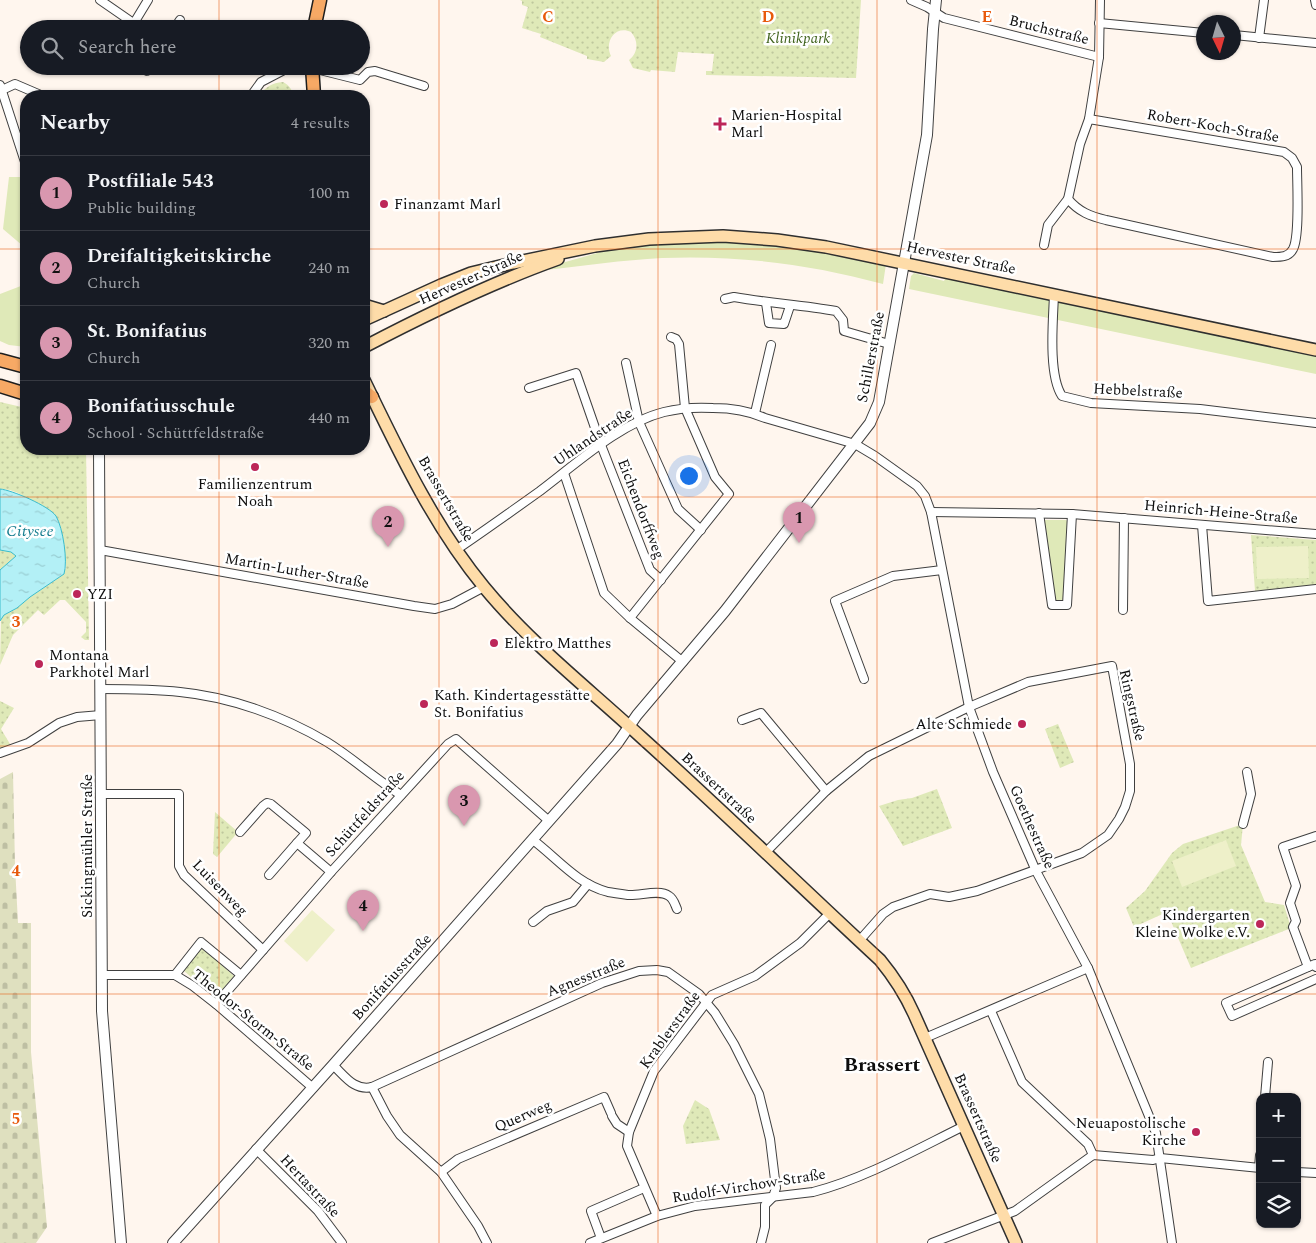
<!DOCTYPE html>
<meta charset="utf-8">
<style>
body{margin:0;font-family:Spectral,serif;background:#242831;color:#f1f3f6}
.controls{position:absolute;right:15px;bottom:15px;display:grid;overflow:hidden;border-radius:10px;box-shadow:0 1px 4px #0004}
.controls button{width:45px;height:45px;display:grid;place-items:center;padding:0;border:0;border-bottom:1px solid #363941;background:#171b24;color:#f1f3f6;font:25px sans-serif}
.compass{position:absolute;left:1196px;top:15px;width:45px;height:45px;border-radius:50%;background:#171b24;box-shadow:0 1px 4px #0004;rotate:175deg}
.you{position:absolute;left:688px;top:475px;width:18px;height:18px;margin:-12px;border:4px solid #fff;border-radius:50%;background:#1a73e8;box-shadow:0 0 0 8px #1a73e833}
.badge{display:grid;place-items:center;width:32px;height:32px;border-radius:50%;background:#d997af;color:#111;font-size:16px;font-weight:700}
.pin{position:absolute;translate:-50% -41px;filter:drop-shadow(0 1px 2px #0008)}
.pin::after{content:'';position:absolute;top:26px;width:18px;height:15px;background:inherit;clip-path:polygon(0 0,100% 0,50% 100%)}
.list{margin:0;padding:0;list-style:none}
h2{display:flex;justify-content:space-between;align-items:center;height:65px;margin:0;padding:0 20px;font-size:21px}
h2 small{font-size:16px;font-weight:400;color:#9ea1a6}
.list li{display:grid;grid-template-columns:32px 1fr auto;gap:15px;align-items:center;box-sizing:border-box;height:75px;padding:0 20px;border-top:1px solid #363941}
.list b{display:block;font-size:19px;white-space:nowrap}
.list p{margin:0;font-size:16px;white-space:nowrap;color:#9ea1a6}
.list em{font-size:16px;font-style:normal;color:#9ea1a6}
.icon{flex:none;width:28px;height:28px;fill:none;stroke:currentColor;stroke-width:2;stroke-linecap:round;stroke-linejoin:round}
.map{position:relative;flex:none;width:1316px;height:1243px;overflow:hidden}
.search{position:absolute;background:#171b24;box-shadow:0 1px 4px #0004;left:20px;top:20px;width:350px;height:55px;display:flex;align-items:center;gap:12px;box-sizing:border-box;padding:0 18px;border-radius:28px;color:#9ea1a6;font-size:19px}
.panel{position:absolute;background:#171b24;box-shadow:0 1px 4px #0004;left:20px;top:90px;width:350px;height:365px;border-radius:20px}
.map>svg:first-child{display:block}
</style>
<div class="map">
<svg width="1316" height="1243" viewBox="0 0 1316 1243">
<defs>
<pattern id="cemetery-stones" width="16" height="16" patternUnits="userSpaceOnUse" patternTransform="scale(1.25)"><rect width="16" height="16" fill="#dfe0bf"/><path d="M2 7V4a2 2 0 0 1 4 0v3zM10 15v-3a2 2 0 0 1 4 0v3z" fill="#bebfa3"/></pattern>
<pattern id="park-dots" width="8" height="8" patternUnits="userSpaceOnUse" patternTransform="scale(1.25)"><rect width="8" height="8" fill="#dfe9b8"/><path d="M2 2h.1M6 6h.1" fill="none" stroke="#bec79d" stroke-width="1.8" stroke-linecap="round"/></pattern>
<pattern id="water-ripples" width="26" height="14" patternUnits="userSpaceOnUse" patternTransform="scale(1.25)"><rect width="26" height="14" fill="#b3f0f6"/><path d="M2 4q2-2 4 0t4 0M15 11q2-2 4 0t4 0" fill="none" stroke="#99cdd2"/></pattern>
</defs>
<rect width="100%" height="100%" fill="#fff6ee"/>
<g fill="#dfe9b8">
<path d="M9,177h13l4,14v69l-3,-14 -20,-17z"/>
<path d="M731,241l49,3 106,20 -3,20c-73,-20 -146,-29 -221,-26 -39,2 -79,8 -117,12l-1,-2 64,-18 28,-5z"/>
<path d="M914,273l30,8 1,-2h12l359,76v19l-407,-85 2,-13z"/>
<path d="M26,284v63l-17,-2 -9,-4v-47z"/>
<path d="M1045,520h21l2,2 -3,74 -1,3 -5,2 -5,-2 -10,-77z"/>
</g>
<path fill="url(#cemetery-stones)" d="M13,772l2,94 3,57h13v129l16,175 -11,16h-36v-464z"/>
<g fill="url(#park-dots)">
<path d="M520,0h341l-5,78 -150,-3v-4h6l2,-17 -36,-2 -3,20 -24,-2 -1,2 -17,-4 -4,-8c9,-7 10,-19 2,-28 -16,-7 -27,10 -20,24l-7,6 -17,-3v-3l-47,-19 1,-3 -19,-6 6,-21 -6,-2v-4z"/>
<path d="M283,82c6,3 9,7 10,14h-34c6,-9 13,-13 24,-14z"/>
<path d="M0,402l26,6v41h60l3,191h-4l-4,-3 5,-5v-10l-21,-22h-5l-16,15 -6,-5 -25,25 -13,30 1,-46 3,-4 13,-7 13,-11 30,-20 6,-9v-5l-5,-31 -13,-22 -30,-17 -8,-3 -10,-1z"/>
<path d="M1251,535l65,5v45l-61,6z"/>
<path d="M3,549l11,4 2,3 -16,14v-20z"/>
<path d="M0,701l14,7 -13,21 12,20 -13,4z"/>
<path d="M1058,724l16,38 -14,6 -15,-39z"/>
<path d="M937,789l15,39 -49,18 -24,-40 19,-6 14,-2z"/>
<path d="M215,812l23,20 -21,25 -4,-3z"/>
<path d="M1243,824l-2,21 24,57 19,3 7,23 -100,40 -24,-56 -33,15 -8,-19 19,-17 27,-38 11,-9z"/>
<path d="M202,948l32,28 -19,22 -32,-28z"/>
<path d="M695,1100l14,9 11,31 -34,4 -3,-18z"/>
</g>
<g fill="#eef0c9">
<path d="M1308,546l1,32 -52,1 -1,-32z"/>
<path d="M1226,840l10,26 -54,21 -10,-26z"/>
<path d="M312,910l23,20 -28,32 -23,-21z"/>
</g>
<path fill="url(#water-ripples)" stroke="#3abccc" d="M0,489c12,1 49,17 56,27 7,12 12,45 8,58l-34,23 -13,11 -13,7 -4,6v-51l16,-14 -5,-4 -11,-2z"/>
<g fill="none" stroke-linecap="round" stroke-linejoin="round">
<defs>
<g id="minor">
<path d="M100,0l42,29"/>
<path d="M911,0l16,7 17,11 155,39"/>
<path d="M1315,0l1,5"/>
<path d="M134,23l14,-23"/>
<path d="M1099,23l105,10"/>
<path d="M174,29l6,-9"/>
<path d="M1234,35l82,8"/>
<path d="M1259,38l5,-38"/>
<path d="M147,71l3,-5"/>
<path d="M0,85l26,80"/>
<path d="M2,90l13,-6 28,12"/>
<path d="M251,96l10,-14 23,-12 28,-2 48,12 8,-8 7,-1 49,15"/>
<path d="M1089,119l195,33 8,6 5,9c0,17 3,69 -4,82 -4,8 -12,8 -20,8l-167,-37c-16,-4 -27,-8 -38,-21l12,-55z"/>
<path d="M1089,119l10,-62 1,-57"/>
<path d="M1044,245l4,-20 20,-26"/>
<path d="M1054,295c-1,26 -6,80 8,101l29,7 109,6 116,14"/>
<path d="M725,299l9,-2c34,6 68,8 102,14l7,9 1,11 45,13"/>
<path d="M766,303l3,20 15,1 6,-18"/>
<path d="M626,363l13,59 39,87 23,21"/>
<path d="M529,388l47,-15 25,72 49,125 11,10"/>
<path d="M755,413l16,-68"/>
<path d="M564,473l40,120 26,25 53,44"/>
<path d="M931,512l141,2 244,20"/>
<path d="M1039,513l13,92h15l5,-91"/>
<path d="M1202,525l6,76 108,-12"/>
<path d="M100,550l314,56 21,3 17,-5 32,-17"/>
<path d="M456,550c28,-19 56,-39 84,-59 36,-27 80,-68 124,-79 16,-4 33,-5 49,-4 18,0 36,3 52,10l90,26 20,12 42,30 8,10 6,16 38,195 24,65 43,99 52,97 68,165 16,110"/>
<path d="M1123,610l1,-92"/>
<path d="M630,618l99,-124 -14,-17 -30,-69 -6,-64 -3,-5 -5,-2"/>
<path d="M864,679l-29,-78 58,-25 49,-6"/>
<path d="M101,689c26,0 53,0 79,3 51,5 103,24 147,50 26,16 48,37 74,53"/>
<path d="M742,720l19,-7 65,78"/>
<path d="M0,753l28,-10 31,-20 18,-6 24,-2"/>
<path d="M102,794h77v72l5,9 79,75"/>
<path d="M1243,824l8,-30 -4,-22"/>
<path d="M240,832l23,-26 4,-3 4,1 35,29 -9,10 34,29"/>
<path d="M533,840c25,19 44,44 75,52 6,1 13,2 20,3 12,1 31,-6 41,1 5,3 6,9 8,13"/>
<path d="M765,853l61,-62 43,-35 100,-49 59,-25 84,-16 18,98v27l-5,16 -6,12 -11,16 -26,18 -105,38 -28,6 -19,-3 -37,13 -10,7 -24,27"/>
<path d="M269,875l28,-32"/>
<path d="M533,922l14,-11 26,-9 15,-18"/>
<path d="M1308,967l-15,-40 3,-6 -6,-18 6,-17 -13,-39 33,-11"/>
<path d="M1316,967l-1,-3 -89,39 6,13 84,-37"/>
<path d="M102,975h73l18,11 23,18 97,84"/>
<path d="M175,975l26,-33 40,33"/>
<path d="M216,1004l115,-132 117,-128 8,-5 93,82"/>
<path d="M991,1011l31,71 66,62 5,11"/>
<path d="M925,1038l163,-70"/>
<path d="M333,1065c12,11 21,26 39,22l15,29 13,19 41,37 37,54 9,17"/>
<path d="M372,1087l230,-104 37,-12 18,-1 11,2 31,22 16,19 19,31 25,50 11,45 6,49 -3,9 -8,8v22l-4,16"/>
<path d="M1265,1097l3,-35"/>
<path d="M612,1116l5,8 12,8"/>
<path d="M256,1149l62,62 24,32"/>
<path d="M1259,1168l1,-13"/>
<path d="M441,1172l17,-13 146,-62 7,16"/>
<path d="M1297,1172l19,1"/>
<path d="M657,1216l-30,-70 2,-14 25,-61 58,-76 43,-19 45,-33 29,-29"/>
<path d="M601,1238l-10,-27 53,-23"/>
<path d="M590,1243l67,-27 38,-10 118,-14c51,-13 104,-43 151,-66"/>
<path d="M932,1243l83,-32 78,-56 60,5 7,-2 100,10"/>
</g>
<g id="tertiary">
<path d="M99,449l3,562 19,232"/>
<path d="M173,1243l160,-178 284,-321 20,-29 88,-104 145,-188 9,-21 48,-267 6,-106 3,-29"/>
</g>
<g id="secondary">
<path d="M364,305l20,6"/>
<path d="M364,320l77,-35 30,-12 42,-10 82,-17 54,-7 74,-3 54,4 49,7 490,103"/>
<path d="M364,347c63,-33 127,-64 194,-88"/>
<path d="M364,380c35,72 69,145 120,207 46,56 104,101 157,150 81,73 159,149 239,223 14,17 25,34 34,54l102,229"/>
</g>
<g id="primary">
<path d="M314,29l6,-29"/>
<path d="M312,66l2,30"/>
<path d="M0,360l26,7"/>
<path d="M0,386l26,8"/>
<path d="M364,391l8,6"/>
</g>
</defs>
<use href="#minor" stroke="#404040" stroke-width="10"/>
<use href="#tertiary" stroke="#404040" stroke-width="12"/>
<use href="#secondary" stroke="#2f2f2f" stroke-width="14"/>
<use href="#primary" stroke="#1e1e1e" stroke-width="15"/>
<use href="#minor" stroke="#fff" stroke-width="8"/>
<use href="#tertiary" stroke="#fff" stroke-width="10"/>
<use href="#secondary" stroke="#fedca9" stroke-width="11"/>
<use href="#primary" stroke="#f7a965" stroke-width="12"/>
</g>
<path fill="none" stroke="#e8590c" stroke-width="1" stroke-opacity="0.55" d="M219,0v29M439,0v1243M658,0v1243M877,0v1243M1097,0v1243M219,66v30M0,249h26M364,249h952M219,449v794M0,497h1316M0,746h1316M0,994h1316"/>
<g fill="#bc2659" stroke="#fff" stroke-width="2">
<path d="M717.5 116.5h5v5h5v5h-5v5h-5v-5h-5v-5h5z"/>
<circle cx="384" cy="204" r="5"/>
<circle cx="255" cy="467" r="5"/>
<circle cx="77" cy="594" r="5"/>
<circle cx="494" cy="643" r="5"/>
<circle cx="39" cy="664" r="5"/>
<circle cx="424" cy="704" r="5"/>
<circle cx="1022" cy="724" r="5"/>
<circle cx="1260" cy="924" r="5"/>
<circle cx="1196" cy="1132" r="5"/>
</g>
<g text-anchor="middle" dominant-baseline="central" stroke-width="5" stroke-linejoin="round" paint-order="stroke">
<g font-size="15" fill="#0d0d0d" stroke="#fff">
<text transform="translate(1049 30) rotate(14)">Bruchstraße</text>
<text transform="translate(1213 126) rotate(10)">Robert-Koch-Straße</text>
<text transform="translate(961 258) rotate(12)">Hervester Straße</text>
<text transform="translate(471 278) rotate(-24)">Hervester Straße</text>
<text transform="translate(871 357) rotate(-79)">Schillerstraße</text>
<text transform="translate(1138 391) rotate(3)">Hebbelstraße</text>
<text transform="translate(593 437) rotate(-34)">Uhlandstraße</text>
<text transform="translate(446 499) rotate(60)">Brassertstraße</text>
<text transform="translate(641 509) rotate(69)">Eichendorffweg</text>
<text transform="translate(1221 512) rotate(5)">Heinrich-Heine-Straße</text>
<text transform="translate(297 571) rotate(10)">Martin-Luther-Straße</text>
<text transform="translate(1132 705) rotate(77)">Ringstraße</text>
<text transform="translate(719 788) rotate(43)">Brassertstraße</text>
<text transform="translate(365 814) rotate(-48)">Schüttfeldstraße</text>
<text transform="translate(1032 827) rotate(66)">Goethestraße</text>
<text transform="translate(87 846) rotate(-90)">Sickingmühler Straße</text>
<text transform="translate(220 888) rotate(46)">Luisenweg</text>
<text transform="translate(392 977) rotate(-48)">Bonifatiusstraße</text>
<text transform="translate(586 977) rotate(-22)">Agnesstraße</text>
<text transform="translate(253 1020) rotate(39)">Theodor-Storm-Straße</text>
<text transform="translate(670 1030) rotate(-54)">Krablerstraße</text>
<text transform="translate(523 1116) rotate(-23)">Querweg</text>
<text transform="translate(978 1118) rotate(66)">Brassertstraße</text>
<text transform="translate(310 1186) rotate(47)">Hertastraße</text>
<text transform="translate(749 1186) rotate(-9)">Rudolf-Virchow-Straße</text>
</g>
<g font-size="15" font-style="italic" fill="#41641e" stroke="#fff">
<text x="798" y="38">Klinikpark</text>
</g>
<g font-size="15" fill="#0d0d0d" stroke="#fff" text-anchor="start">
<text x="731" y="115">Marien-Hospital<tspan x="731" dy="17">Marl</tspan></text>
<text x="394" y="204">Finanzamt Marl</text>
<text x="255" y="484" text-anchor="middle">Familienzentrum<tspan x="255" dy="17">Noah</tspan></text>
<text x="87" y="594">YZI</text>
<text x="504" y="643">Elektro Matthes</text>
<text x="49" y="655">Montana<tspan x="49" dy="17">Parkhotel Marl</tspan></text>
<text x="434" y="695">Kath. Kindertagesstätte<tspan x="434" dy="17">St. Bonifatius</tspan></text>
<text x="1012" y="724" text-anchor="end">Alte Schmiede</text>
<text x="1250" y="915" text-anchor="end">Kindergarten<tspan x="1250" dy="17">Kleine Wolke e.V.</tspan></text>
<text x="1186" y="1123" text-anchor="end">Neuapostolische<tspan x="1186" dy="17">Kirche</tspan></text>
</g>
<g font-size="16" font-style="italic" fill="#167e90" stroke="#fff">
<text x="30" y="531">Citysee</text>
</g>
<g font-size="20" font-weight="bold" fill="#0d0d0d" stroke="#fff">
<text x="882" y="1065">Brassert</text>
</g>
</g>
<g font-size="16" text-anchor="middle" font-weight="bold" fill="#e8590c" stroke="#fff" stroke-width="5" stroke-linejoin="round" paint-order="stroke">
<text x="548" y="22">C</text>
<text x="768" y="22">D</text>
<text x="987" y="22">E</text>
<text x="16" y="627">3</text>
<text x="16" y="876">4</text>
<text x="16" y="1124">5</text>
</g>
</svg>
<div class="controls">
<button>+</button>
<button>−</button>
<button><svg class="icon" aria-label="layers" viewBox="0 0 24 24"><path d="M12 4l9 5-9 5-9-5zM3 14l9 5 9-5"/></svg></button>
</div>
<svg class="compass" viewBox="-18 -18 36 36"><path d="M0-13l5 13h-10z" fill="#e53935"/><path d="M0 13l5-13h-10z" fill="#9ea1a6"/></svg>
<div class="you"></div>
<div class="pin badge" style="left:799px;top:543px">1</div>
<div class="pin badge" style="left:388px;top:547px">2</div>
<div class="pin badge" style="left:464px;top:826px">3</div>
<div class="pin badge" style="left:363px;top:931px">4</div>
<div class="search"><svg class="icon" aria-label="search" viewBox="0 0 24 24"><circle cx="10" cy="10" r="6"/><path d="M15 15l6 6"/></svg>Search here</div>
<section class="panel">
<h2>Nearby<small>4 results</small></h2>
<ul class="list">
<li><span class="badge">1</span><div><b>Postfiliale 543</b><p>Public building</p></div><em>100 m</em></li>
<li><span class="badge">2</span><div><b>Dreifaltigkeitskirche</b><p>Church</p></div><em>240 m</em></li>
<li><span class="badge">3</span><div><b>St. Bonifatius</b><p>Church</p></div><em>320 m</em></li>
<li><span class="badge">4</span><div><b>Bonifatiusschule</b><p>School · Schüttfeldstraße</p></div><em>440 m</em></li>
</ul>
</section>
</div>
